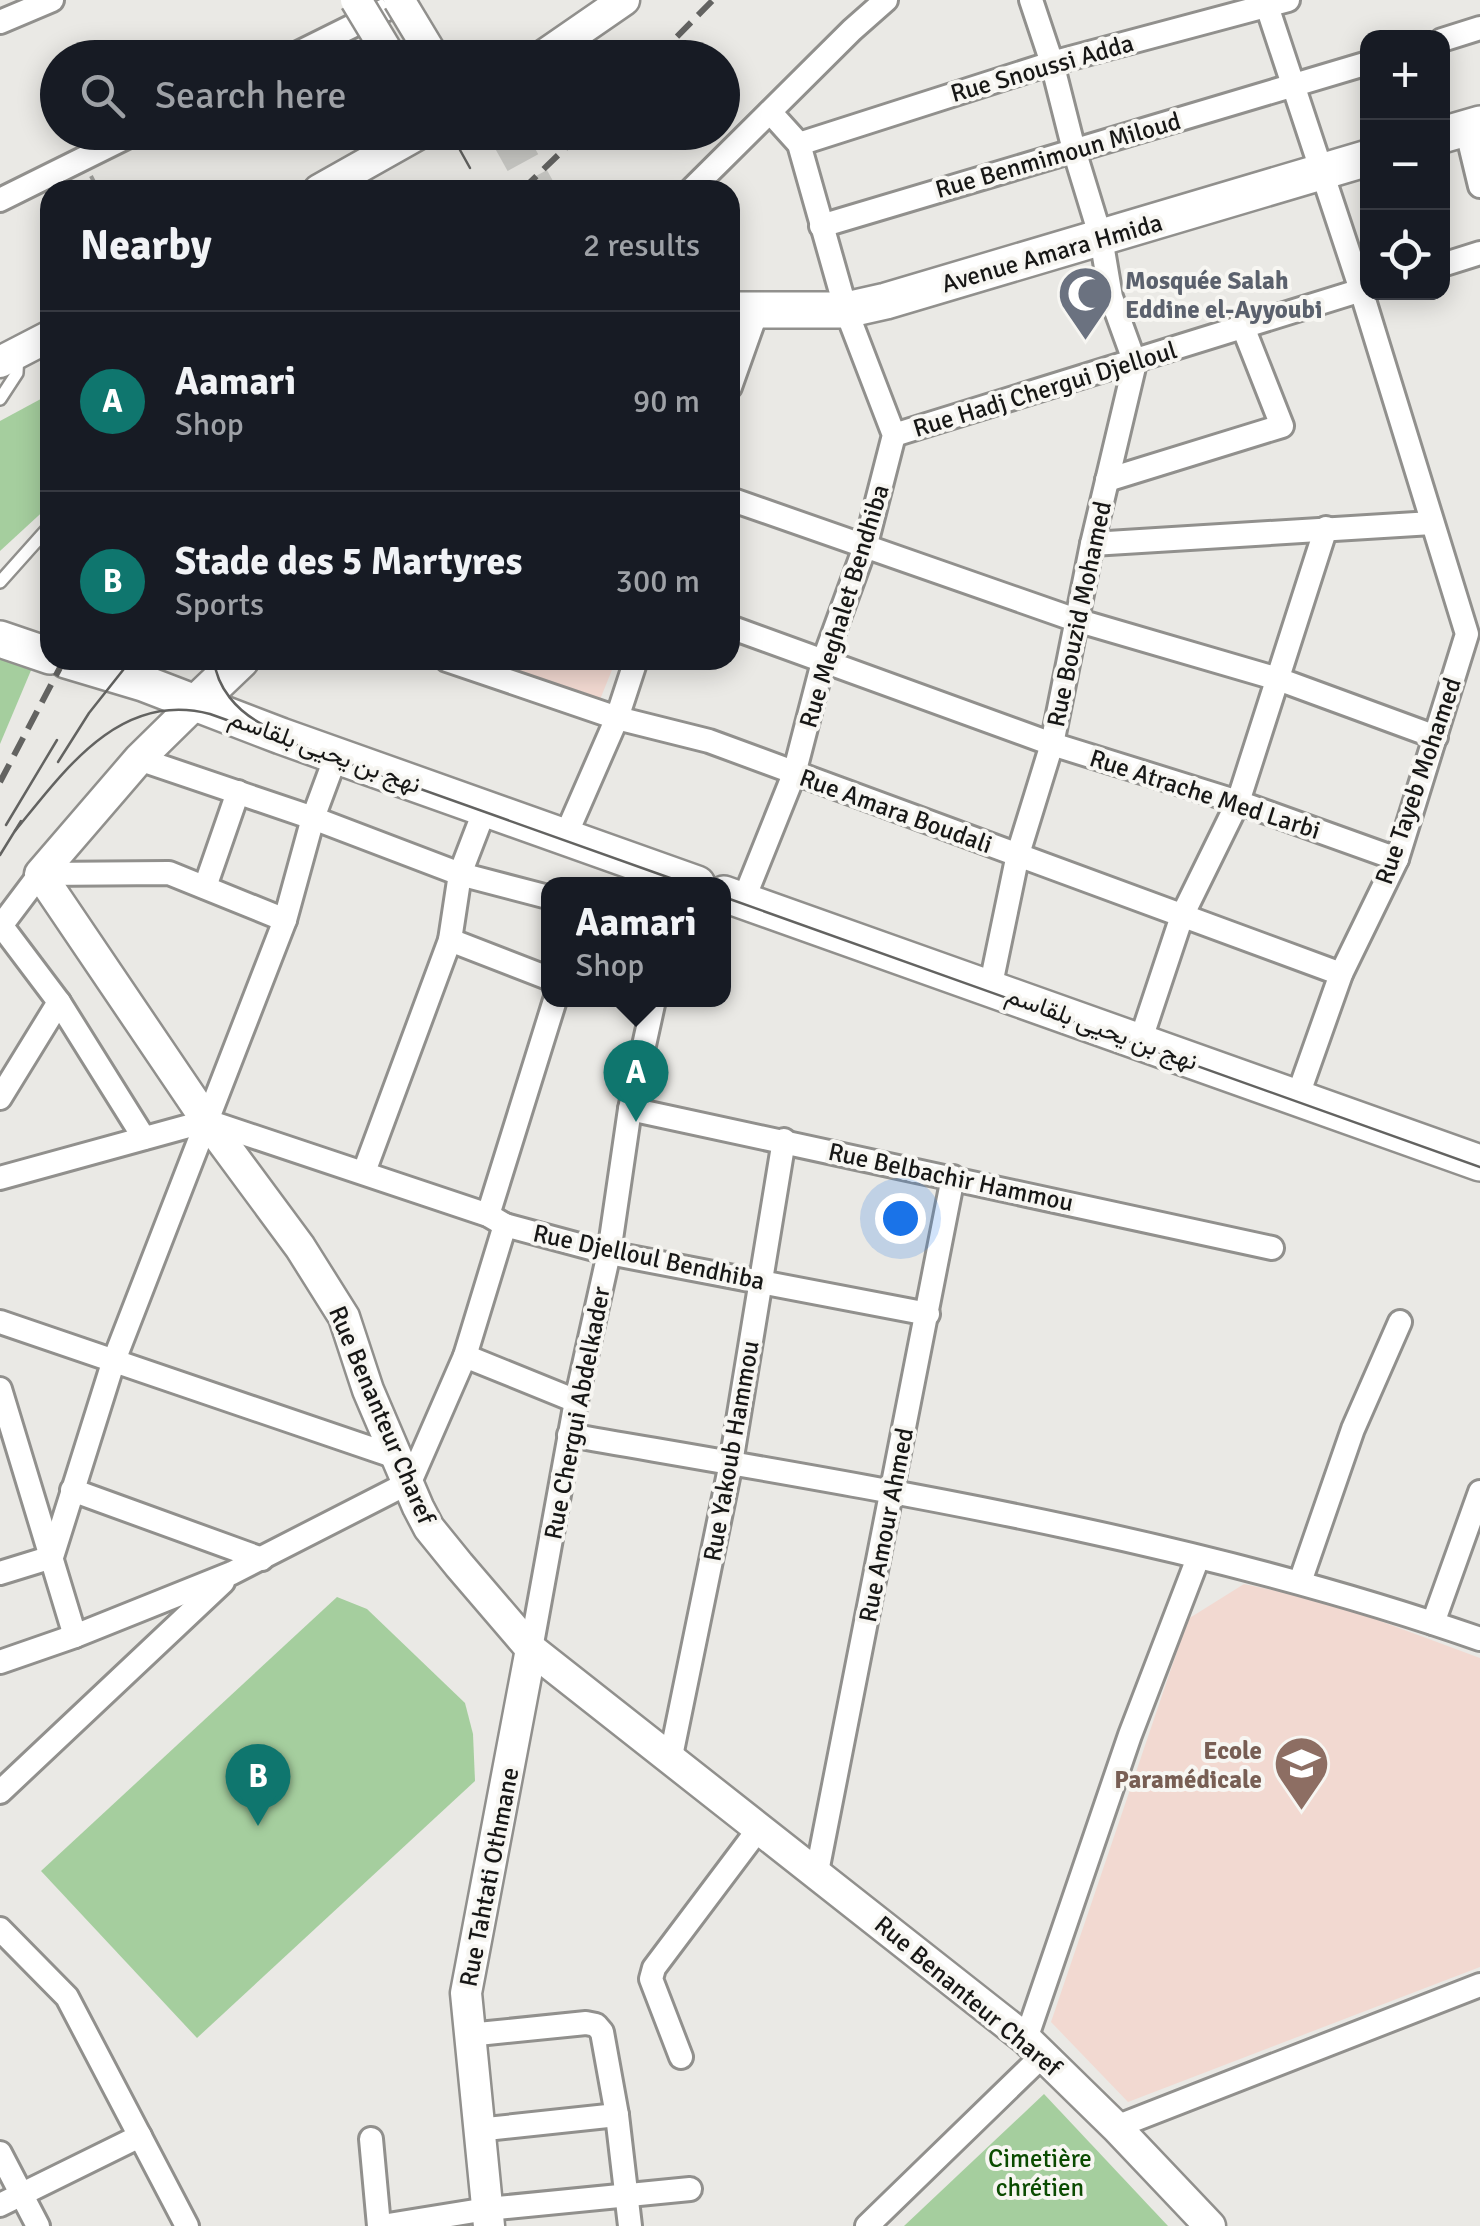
<!DOCTYPE html>
<meta charset="utf-8">
<style>
body{margin:0;font-family:Signika,Vazirmatn,sans-serif;background:#20242c;color:#f1f3f6}
.controls{position:absolute;right:30px;top:30px;display:grid;overflow:hidden;border-radius:20px;box-shadow:0 5px 25px #0003}
.controls button{width:90px;height:90px;display:grid;place-items:center;padding:0;border:0;border-bottom:2px solid #363941;background:#171b24;color:#f1f3f6;font:50px sans-serif}
.you{position:absolute;left:900px;top:1218px;width:35px;height:35px;margin:-25px;border:8px solid #fff;border-radius:50%;background:#1a73e8;box-shadow:0 0 0 15px #1a73e833}
.badge{display:grid;place-items:center;width:65px;height:65px;border-radius:50%;background:#0f766e;color:#fff;font-size:32px;font-weight:700}
.pin{position:absolute;translate:-50% -82px;filter:drop-shadow(0 2px 5px #0008)}
.pin::after{content:'';position:absolute;top:52px;width:35px;height:30px;background:inherit;clip-path:polygon(0 0,100% 0,50% 100%)}
.popup{position:absolute;left:541px;top:877px;width:190px;height:130px;box-sizing:border-box;display:grid;place-content:center;border-radius:20px;background:#171b24;filter:drop-shadow(0 2px 8px #0005);font-size:32px;white-space:nowrap;color:#9ea1a6}
.popup b{font-size:38px;color:#f1f3f6}
.popup::after{content:'';position:absolute;left:50%;top:100%;margin-left:-20px;border:20px solid transparent;border-top-color:#171b24}
.list{margin:0;padding:0;list-style:none}
h2{display:flex;justify-content:space-between;align-items:center;height:130px;margin:0;padding:0 40px;font-size:42px}
h2 small{font-size:32px;font-weight:400;color:#9ea1a6}
.list li{display:grid;grid-template-columns:65px 1fr auto;gap:30px;align-items:center;box-sizing:border-box;height:180px;padding:0 40px;border-top:2px solid #363941}
.list b{display:block;font-size:38px;white-space:nowrap}
.list p{margin:0;font-size:32px;white-space:nowrap;color:#9ea1a6}
.list em{font-size:32px;font-style:normal;color:#9ea1a6}
.icon{flex:none;width:55px;height:55px;fill:none;stroke:currentColor;stroke-width:2;stroke-linecap:round;stroke-linejoin:round}
.map{position:relative;flex:none;width:1480px;height:2226px;overflow:hidden}
.search{position:absolute;background:#171b24;box-shadow:0 5px 25px #0003;left:40px;top:40px;width:700px;height:110px;display:flex;align-items:center;gap:25px;box-sizing:border-box;padding:0 35px;border-radius:55px;color:#9ea1a6;font-size:38px}
.panel{position:absolute;background:#171b24;box-shadow:0 5px 25px #0003;left:40px;top:180px;width:700px;height:490px;border-radius:30px}
.map>svg:first-child{display:block}
</style>
<div class="map">
<svg width="1480" height="2226" viewBox="0 0 1480 2226">
<rect width="100%" height="100%" fill="#eae9e5"/>
<g fill="#f2d9d1">
<path d="M484,660h132l-17,42z"/>
<path d="M1244,1584l85,18 151,56v309l-352,135 -77,-80 137,-403z"/>
</g>
<g fill="#a5ce9e">
<path d="M50,394v111l-50,46v-130z"/>
<path d="M0,658l32,10 -32,76z"/>
<path d="M337,1597l30,12 98,94 8,31 2,47 -278,257 -156,-167z"/>
<path d="M1044,2094l124,132h-264z"/>
</g>
<g fill="none" stroke-linecap="round" stroke-linejoin="round">
<path stroke="#cacac6" stroke-width="35" stroke-dasharray="35 18" stroke-linecap="butt" d="M506,132l32,58"/>
<defs>
<g id="service">
<path d="M0,399l17,-26 1,-18"/>
<path d="M0,582l50,-56"/>
</g>
<g id="minor">
<path d="M1265,0l96,290 106,344 -70,225 -56,115 -44,124"/>
<path d="M0,22l52,-22"/>
<path d="M1442,40l38,-12"/>
<path d="M288,58l117,-58"/>
<path d="M1466,128l14,58"/>
<path d="M799,144l253,-81 236,-63"/>
<path d="M691,190l161,-160 34,-30"/>
<path d="M0,200l137,-68"/>
<path d="M821,226l547,-163"/>
<path d="M1442,265l38,-12"/>
<path d="M730,387l27,-76"/>
<path d="M894,435l474,-147"/>
<path d="M1107,480l175,-54 -39,-99"/>
<path d="M730,499l346,121 202,59 158,58"/>
<path d="M1092,544l340,-21"/>
<path d="M730,627l322,117 186,58 159,57"/>
<path d="M447,660l170,58 92,23 632,233"/>
<path d="M139,759l174,59 147,56 88,23"/>
<path d="M565,837l52,-119 19,-58"/>
<path d="M205,887l33,-95"/>
<path d="M743,901l51,-127 29,-112 43,-118 28,-109 -48,-125 -47,-166 -29,-32"/>
<path d="M1,925l58,77 85,136"/>
<path d="M0,927l40,-53 129,-1 116,47"/>
<path d="M450,940l98,38"/>
<path d="M990,989l28,-135 34,-110 40,-200 43,-181 -24,-66 -10,-59 -27,-88 -22,-87 -21,-63"/>
<path d="M1140,1042l42,-126 56,-114 88,-274"/>
<path d="M0,1098l59,-96"/>
<path d="M630,1109l642,139"/>
<path d="M207,1121l281,94 17,10 104,28 319,61"/>
<path d="M364,1172l86,-232 10,-66 25,-65"/>
<path d="M0,1178l207,-57"/>
<path d="M488,1215l67,-215"/>
<path d="M0,1322l399,136"/>
<path d="M465,1356l111,45"/>
<path d="M0,1389l75,247"/>
<path d="M569,1435c304,53 619,102 911,204"/>
<path d="M72,1490l190,69"/>
<path d="M0,1573l52,-16 61,-194 172,-443 28,-102 23,-62"/>
<path d="M1300,1582l53,-153 47,-107"/>
<path d="M1433,1623l47,-131"/>
<path d="M531,1649l45,-248 33,-148 21,-144 24,-109"/>
<path d="M0,1662l75,-26 157,-63 178,-91 55,-126 40,-131"/>
<path d="M670,1761l61,-298 53,-323"/>
<path d="M0,1792l223,-210"/>
<path d="M817,1872l136,-695"/>
<path d="M0,1929l67,68 120,229"/>
<path d="M468,2035l118,-12 10,2 6,7 15,83 13,111"/>
<path d="M1026,2039l104,-304 68,-177"/>
<path d="M681,2057l-30,-78 3,-11 106,-141"/>
<path d="M1116,2127l364,-142"/>
<path d="M477,2130l140,-15"/>
<path d="M371,2139l8,87"/>
<path d="M0,2153l38,73"/>
<path d="M0,2205l140,-69"/>
<path d="M382,2226l105,-17 203,-20"/>
<path d="M867,2226l176,-171"/>
</g>
<g id="secondary">
<path d="M540,58l84,-58"/>
<path d="M319,190l103,-58"/>
<path d="M0,362l50,-26"/>
<path d="M196,703l-57,56 -99,115 167,247 93,126 44,70 24,73 50,117 11,21 30,37 72,84 495,390 90,88 94,99"/>
<path d="M489,2226l-23,-233 65,-344"/>
</g>
<g id="primary">
<path d="M1442,135l38,-11"/>
<path d="M730,310h116l40,-9 482,-143"/>
<path d="M0,639l50,17"/>
<path d="M66,660l77,23 138,53 416,148"/>
<path d="M196,703l45,-43"/>
<path d="M724,894l756,269"/>
</g>
</defs>
<use href="#service" stroke="#91908d" stroke-width="16"/>
<use href="#minor" stroke="#91908d" stroke-width="28"/>
<use href="#secondary" stroke="#91908d" stroke-width="35"/>
<use href="#primary" stroke="#91908d" stroke-width="40"/>
<path stroke="#9d9d9a" stroke-width="4" stroke-dasharray="8 8" stroke-linecap="butt" d="M91,176l7,14"/>
<use href="#service" stroke="#fff" stroke-width="11"/>
<use href="#minor" stroke="#fff" stroke-width="22"/>
<use href="#secondary" stroke="#fff" stroke-width="30"/>
<use href="#primary" stroke="#fff" stroke-width="35"/>
<g stroke="#636361" stroke-width="2.5">
<path d="M385,0l36,58"/>
<path d="M450,132l20,36"/>
<path d="M214,660c3,28 23,51 48,64"/>
<path d="M58,762l31,-49 42,-53"/>
<path d="M6,825l51,-85"/>
<path d="M15,831c49,-60 105,-141 195,-117l477,170"/>
<path d="M0,855l21,-34"/>
<path d="M724,897l756,270"/>
</g>
<g stroke="#636361" stroke-width="6" stroke-dasharray="20 10" stroke-linecap="butt">
<path d="M656,58l57,-58"/>
<path d="M522,190l60,-58"/>
<path d="M0,782l64,-122"/>
</g>
<defs>
<g id="secondary-bridge">
<path d="M356,0l35,58"/>
<path d="M399,0l35,58"/>
</g>
</defs>
<use href="#secondary-bridge" stroke="#91908d" stroke-width="35" stroke-linecap="butt"/>
<use href="#secondary-bridge" stroke="#fff" stroke-width="30"/>
</g>
<defs>
<symbol id="mosque-pin" viewBox="-11 -11 22 30"><path d="M0 17L-7.5 6A9.5 9.5 0 1 1 7.5 6Z" fill="#6b7280" stroke="#f7f6f2"/><path d="M3.5-4.9A6 6 0 1 0 3.5 4.9A5 5 0 1 1 3.5-4.9Z" fill="#fff"/></symbol>
<symbol id="university-pin" viewBox="-11 -11 22 30"><path d="M0 17L-7.5 6A9.5 9.5 0 1 1 7.5 6Z" fill="#8d6e63" stroke="#f7f6f2"/><path d="M0-5L7-2L0 1L-7-2ZM-4 1L0 2.5L4 1V4Q0 6-4 4Z" fill="#fff"/></symbol>
</defs>
<g fill-rule="evenodd">
<use href="#mosque-pin" x="1054" y="262" width="63" height="86"/>
<use href="#university-pin" x="1270" y="1732" width="63" height="86"/>
</g>
<g text-anchor="middle" dominant-baseline="central" stroke-width="8" stroke-linejoin="round" paint-order="stroke">
<g font-size="25" fill="#171716" stroke="#f7f6f2">
<text transform="translate(1042 68) rotate(-16)">Rue Snoussi Adda</text>
<text transform="translate(1058 155) rotate(-16)">Rue Benmimoun Miloud</text>
<text transform="translate(1052 253) rotate(-16)">Avenue Amara Hmida</text>
<text transform="translate(1045 389) rotate(-17)">Rue Hadj Chergui Djelloul</text>
<text transform="translate(844 606) rotate(-73)">Rue Meghalet Bendhiba</text>
<text transform="translate(1079 614) rotate(-78)">Rue Bouzid Mohamed</text>
<text transform="translate(325 751) rotate(20)">نهج بن يحيى بلقاسم</text>
<text transform="translate(1418 781) rotate(-71)">Rue Tayeb Mohamed</text>
<text transform="translate(1205 794) rotate(18)">Rue Atrache Med Larbi</text>
<text transform="translate(896 811) rotate(20)">Rue Amara Boudali</text>
<text transform="translate(1102 1028) rotate(20)">نهج بن يحيى بلقاسم</text>
<text transform="translate(951 1177) rotate(12)">Rue Belbachir Hammou</text>
<text transform="translate(649 1257) rotate(12)">Rue Djelloul Bendhiba</text>
<text transform="translate(577 1413) rotate(-79)">Rue Chergui Abdelkader</text>
<text transform="translate(382 1415) rotate(67)">Rue Benanteur Charef</text>
<text transform="translate(731 1451) rotate(-80)">Rue Yakoub Hammou</text>
<text transform="translate(886 1525) rotate(-79)">Rue Amour Ahmed</text>
<text transform="translate(489 1877) rotate(-79)">Rue Tahtati Othmane</text>
<text transform="translate(968 1996) rotate(40)">Rue Benanteur Charef</text>
</g>
<g font-size="25" font-weight="bold" fill="#5b616d" stroke="#f7f6f2" text-anchor="start">
<text x="1125" y="280">Mosquée Salah<tspan x="1125" dy="29">Eddine el-Ayyoubi</tspan></text>
</g>
<g font-size="25" font-weight="bold" fill="#785e54" stroke="#f7f6f2" text-anchor="end">
<text x="1262" y="1750">Ecole<tspan x="1262" dy="29">Paramédicale</tspan></text>
</g>
<g font-size="25" fill="#0b4b01" stroke="#f7f6f2">
<text x="1040" y="2158">Cimetière<tspan x="1040" dy="29">chrétien</tspan></text>
</g>
</g>
</svg>
<div class="controls">
<button>+</button>
<button>−</button>
<button><svg class="icon" aria-label="locate" viewBox="0 0 24 24"><circle cx="12" cy="12" r="6"/><path d="M12 2v4M12 18v4M2 12h4M18 12h4"/></svg></button>
</div>
<div class="you"></div>
<div class="pin badge" style="left:636px;top:1122px">A</div>
<div class="popup"><b>Aamari</b>Shop</div>
<div class="pin badge" style="left:258px;top:1826px">B</div>
<div class="search"><svg class="icon" aria-label="search" viewBox="0 0 24 24"><circle cx="10" cy="10" r="6"/><path d="M15 15l6 6"/></svg>Search here</div>
<section class="panel">
<h2>Nearby<small>2 results</small></h2>
<ul class="list">
<li><span class="badge">A</span><div><b>Aamari</b><p>Shop</p></div><em>90 m</em></li>
<li><span class="badge">B</span><div><b>Stade des 5 Martyres</b><p>Sports</p></div><em>300 m</em></li>
</ul>
</section>
</div>
